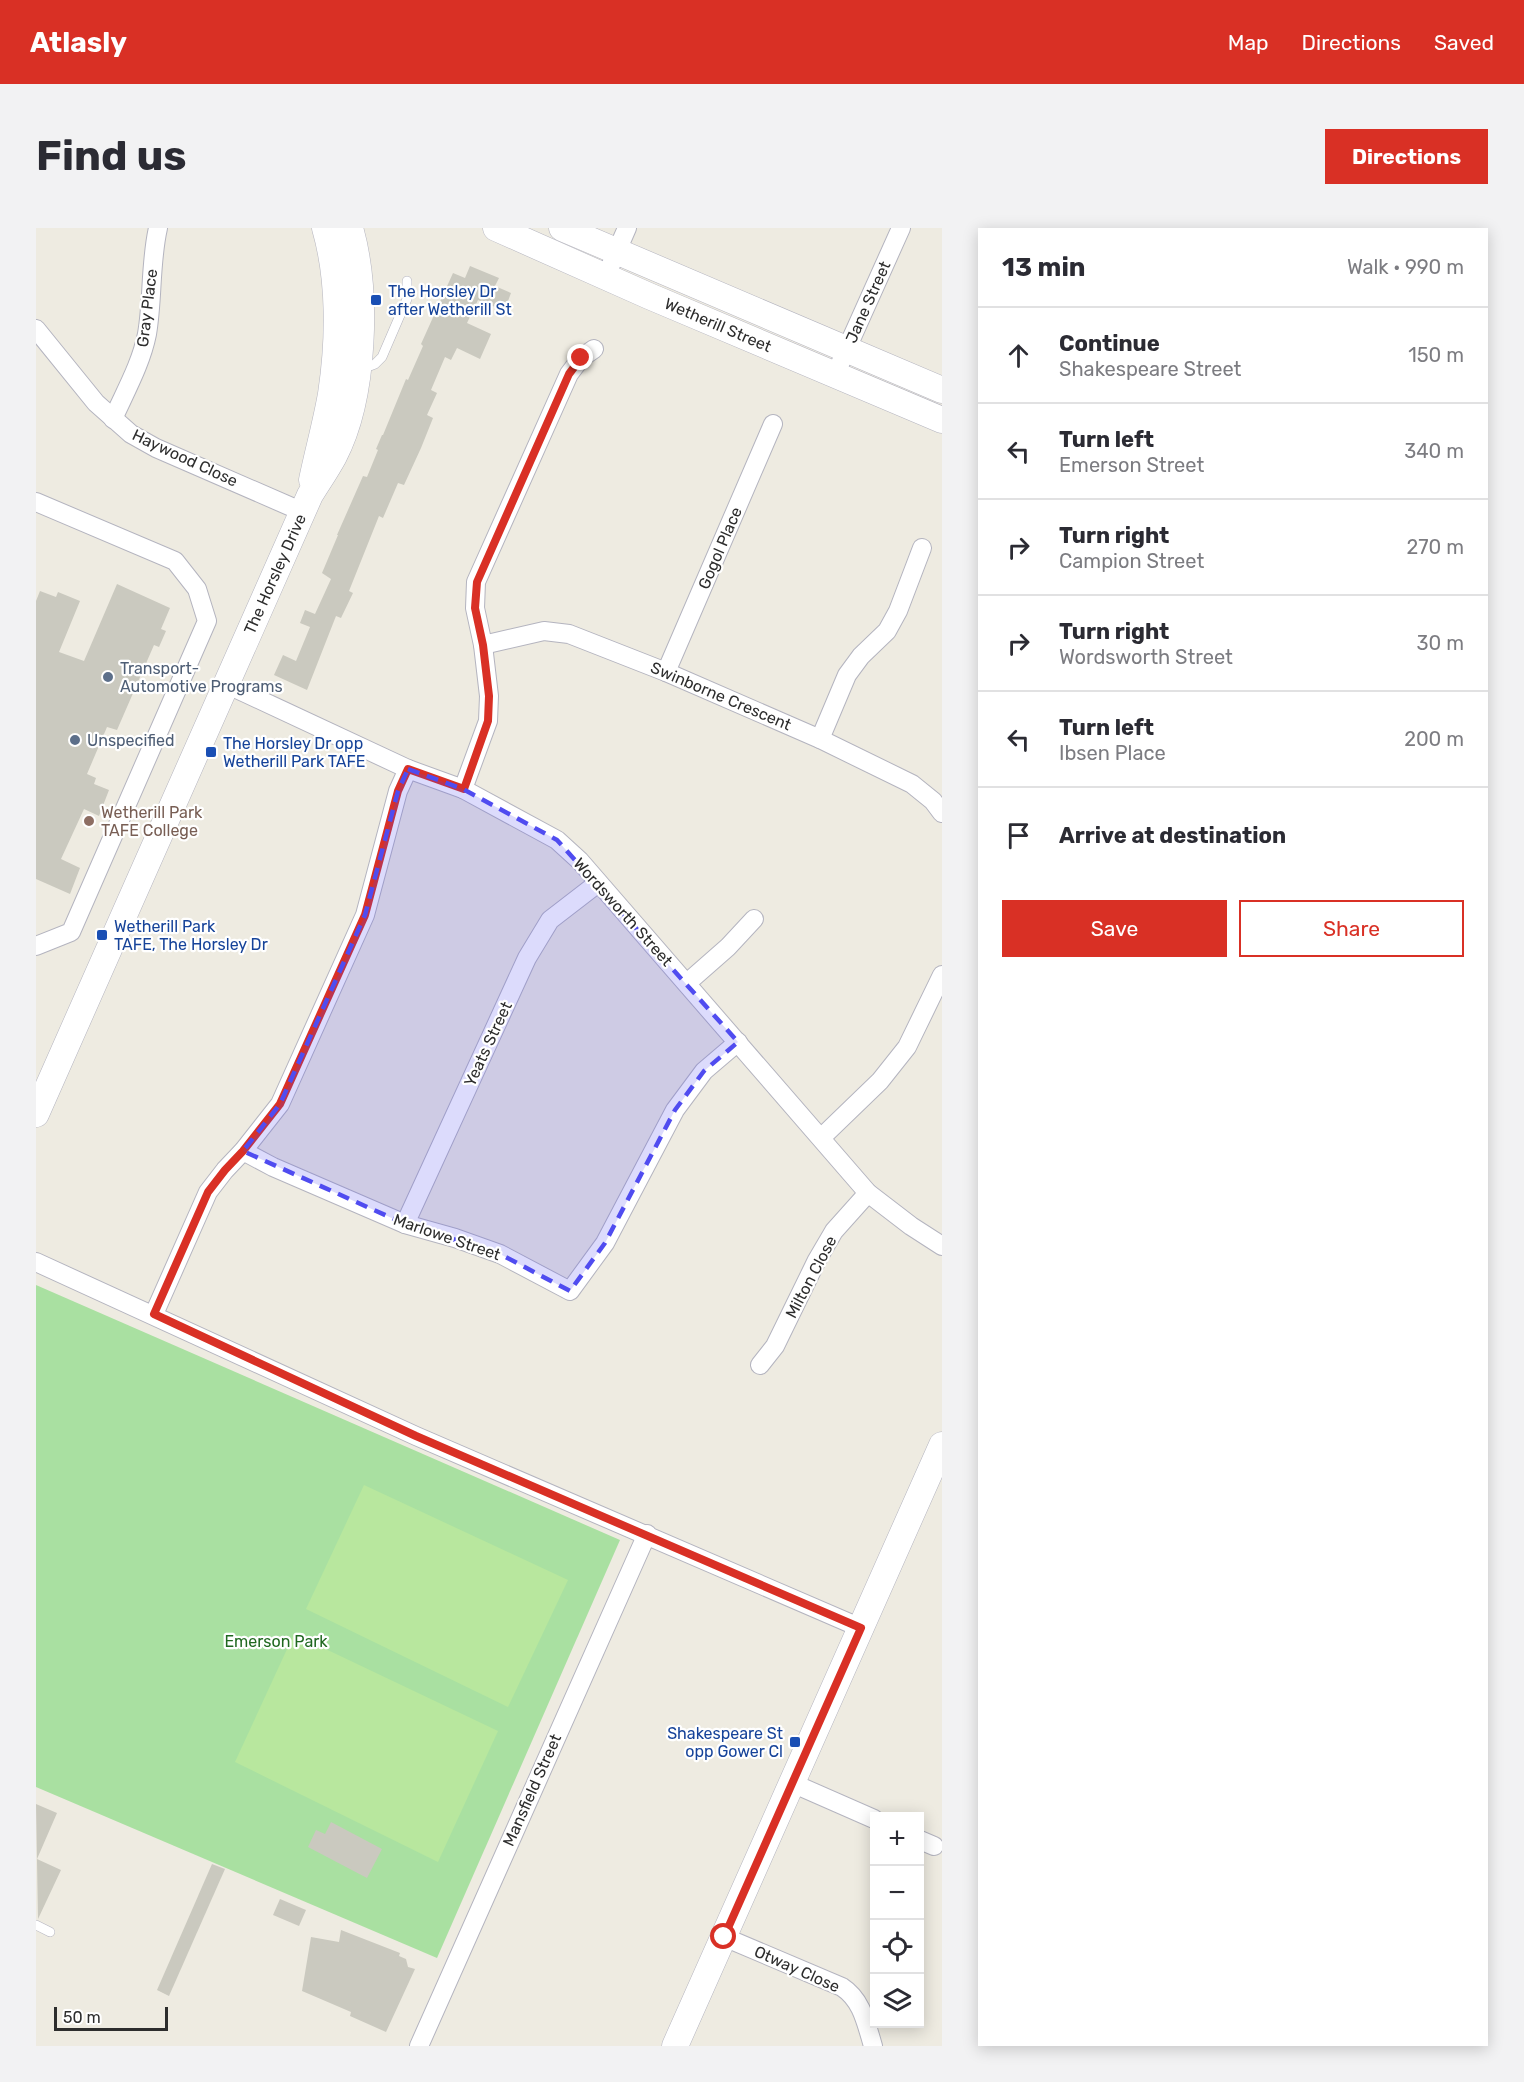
<!DOCTYPE html>
<meta charset="utf-8">
<style>
body{margin:0;font-family:Rubik,sans-serif;background:#f2f2f3;color:#2b2b33}
.controls{position:absolute;right:18px;bottom:18px;display:grid;overflow:hidden;border-radius:0px;box-shadow:0 3px 15px #0003}
.controls button{width:54px;height:54px;display:grid;place-items:center;padding:0;border:0;border-bottom:2px solid #e1e1e2;background:#fff;color:#2b2b33;font:30px sans-serif}
.scale{position:absolute;left:18px;bottom:15px;width:114px;box-sizing:border-box;padding-left:6px;border:3px solid #2d2d2d;border-top:0;font-size:16px;line-height:21px;white-space:nowrap;color:#2d2d2d;-webkit-text-stroke:4px #fff;paint-order:stroke}
.stop{position:absolute;width:18px;height:18px;margin:-14px;border:4px solid #d93025;border-radius:50%;background:#fff}
.stop.end{background:#d93025;border-color:#fff;box-shadow:0 2px 6px #0008}
.list{margin:0;padding:0;list-style:none}
h2{display:flex;justify-content:space-between;align-items:center;height:78px;margin:0;padding:0 24px;font-size:26px}
h2 small{font-size:20px;font-weight:400;color:#7c7c81}
.list li{display:grid;grid-template-columns:39px 1fr auto;gap:18px;align-items:center;box-sizing:border-box;height:96px;padding:0 24px;border-top:2px solid #e1e1e2}
.list b{display:block;font-size:22px;white-space:nowrap}
.list p{margin:0;font-size:20px;white-space:nowrap;color:#7c7c81}
.list em{font-size:20px;font-style:normal;color:#7c7c81}
.actions{display:flex;gap:12px;padding:18px 24px}
.actions a{flex:1;padding:14px 0;border:2px solid #d93025;border-radius:0px;text-align:center;font-size:21px;color:#d93025}
.actions .main{background:#d93025;color:#fff}
.icon{flex:none;width:33px;height:33px;fill:none;stroke:currentColor;stroke-width:2;stroke-linecap:round;stroke-linejoin:round}
.map{position:relative;flex:none;width:906px;height:1818px;overflow:hidden;border-radius:0px}
header{display:flex;align-items:center;gap:36px;box-sizing:border-box;height:84px;padding:0 30px;background:#d93025;color:#fff}
header strong{font-size:28px}
nav{display:flex;gap:33px;margin-inline-start:auto;font-size:21px}
.intro{display:flex;align-items:center;justify-content:space-between;box-sizing:border-box;height:144px;padding:0 36px}
h1{margin:0;font-size:42px}
.button{padding:15px 27px;border-radius:0px;background:#d93025;color:#fff;font-size:21px;font-weight:700}
main{display:flex;gap:36px;padding:0 36px}
aside{flex:1;background:#fff;border-radius:0px;box-shadow:0 3px 15px #0003}
.map>svg:first-child{display:block}
</style>
<header>
<strong>Atlasly</strong>
<nav><a>Map</a><a>Directions</a><a>Saved</a></nav>
</header>
<div class="intro"><h1>Find us</h1><a class="button">Directions</a></div>
<main>
<div class="map">
<svg width="906" height="1818" viewBox="0 0 906 1818">
<rect width="100%" height="100%" fill="#eeebe1"/>
<path fill="#a9e0a1" d="M0,1057l584,255 -183,418 -401,-171z"/>
<g fill="#b8e79e">
<path d="M328,1257l204,95 -60,127 -202,-98z"/>
<path d="M258,1406l204,97 -60,131 -203,-100z"/>
</g>
<g fill="#cac9bf">
<path d="M434,38l29,12 -4,8 16,7 -3,8 -8,8 -22,-9 -11,23 24,11 -11,25 -23,-11 -6,12 -6,-3 -14,33 6,3 -10,22 6,3 -12,30 -17,37 -6,-2 -15,35 -4,-2 -30,75 4,2 -12,25 -5,-2 -29,74 -33,-15 9,-20 13,6 14,-34 -10,-4 5,-13 10,4 16,-35 -9,-6 16,-38h-1l26,-59 4,1 11,-27 -2,-1 6,-14h1l23,-56 2,1 15,-34 -2,-2 32,-71 12,5z"/>
<path d="M81,356l53,24 -9,21 5,2 -7,16 -5,-2 -37,85 -10,-3 -20,47 9,4 -2,6 15,6 -10,26 -15,-7 -23,50 19,9 -10,26 -34,-15v-278l4,-10 16,6 2,-5 22,9 -21,51 25,9z"/>
<path d="M0,1576l21,9 -20,46 24,11 -23,49z"/>
<path d="M295,1594l51,27 -15,29 -59,-31 8,-17 9,4z"/>
<path d="M176,1636l13,5 -56,127 -12,-6z"/>
<path d="M244,1671l26,11 -7,16 -26,-11z"/>
<path d="M305,1702l59,23 -1,3 7,3 2,8 7,2 -29,63 -36,-16 1,-4 -49,-21 9,-54 28,5z"/>
</g>
<g fill="none" stroke-linecap="round" stroke-linejoin="round">
<defs>
<g id="lane">
<path d="M326,141l13,-5 7,-7 25,-58v-18"/>
<path d="M0,1697l14,7"/>
</g>
<g id="street">
<path d="M570,48l21,-48"/>
<path d="M0,101l60,74 35,31 25,14 147,64"/>
<path d="M799,147l66,-147"/>
<path d="M77,191c12,-27 28,-55 34,-85 6,-35 3,-71 11,-106"/>
<path d="M0,274l139,59 22,28 10,32 -136,311 -35,14"/>
<path d="M447,417l61,-14 25,3 97,38 154,67 92,45 21,17 9,12"/>
<path d="M630,444l107,-248"/>
<path d="M190,456l182,85 55,20 94,51 23,21 288,332 43,33 31,20"/>
<path d="M784,511l27,-64 14,-19 26,-25 11,-20 24,-63"/>
<path d="M427,561l25,-68 1,-25 -6,-51 -8,-37 1,-26 93,-208 12,-16 13,-9"/>
<path d="M651,755l41,-36 26,-28"/>
<path d="M786,909l58,-56 27,-34 35,-72"/>
<path d="M207,923l30,16 132,57 50,14 45,16 70,37 35,-48 70,-133 29,-39 34,-29"/>
<path d="M369,996l122,-266 23,-38 48,-37"/>
<path d="M0,1034l380,174 445,192"/>
<path d="M118,1086l54,-122 17,-22 18,-19 37,-47 85,-189 33,-124 10,-22"/>
<path d="M724,1137l15,-19 42,-86 17,-29 34,-38"/>
<path d="M756,1555l82,36"/>
<path d="M884,1612l14,6"/>
<path d="M688,1709l118,50c20,13 24,36 31,59"/>
<path d="M383,1818l228,-512"/>
</g>
<g id="secondary">
<path d="M460,0l153,68 293,124"/>
<path d="M526,0l380,162"/>
<path d="M276,252c6,-29 14,-57 19,-86 8,-53 9,-114 -6,-166"/>
<path d="M0,886l274,-619c8,-13 17,-26 24,-39 31,-59 34,-165 16,-228"/>
<path d="M639,1818l267,-601"/>
</g>
</defs>
<use href="#lane" stroke="#b4b4bf" stroke-width="10"/>
<use href="#street" stroke="#b4b4bf" stroke-width="20"/>
<use href="#secondary" stroke="#b4b4bf" stroke-width="27"/>
<use href="#lane" stroke="#fff" stroke-width="9"/>
<use href="#street" stroke="#fff" stroke-width="18"/>
<use href="#secondary" stroke="#fff" stroke-width="26"/>
</g>
<g fill="none" stroke-linecap="round" stroke-linejoin="round">
<path stroke="#d93025" stroke-width="8" d="M545,130l-12,16 -92,208 -2,26 8,37 6,51 -1,25 -24,68 -56,-20 -10,22 -33,124 -85,189 -37,47 -18,19 -17,22 -54,122 262,122 445,192 -137,309"/>
</g>
<path fill="#504cf0" fill-opacity="0.2" stroke="#504cf0" stroke-width="4.5" stroke-dasharray="12 8" stroke-linejoin="round" d="M372,541l55,20 94,51 181,202 -34,29 -29,39 -70,133 -35,48 -70,-37 -95,-30 -162,-73 37,-47 85,-189 33,-124z"/>
<g fill="#1a4fb4" stroke="#fff" stroke-width="2">
<rect x="334" y="66" width="12" height="12" rx="3"/>
<rect x="169" y="518" width="12" height="12" rx="3"/>
<rect x="60" y="701" width="12" height="12" rx="3"/>
<rect x="753" y="1508" width="12" height="12" rx="3"/>
</g>
<g fill="#5c6f8a" stroke="#fff" stroke-width="2">
<circle cx="72" cy="449" r="6"/>
<circle cx="39" cy="512" r="6"/>
</g>
<circle fill="#8d6e63" stroke="#fff" stroke-width="2" cx="53" cy="593" r="6"/>
<g text-anchor="middle" dominant-baseline="central" stroke-width="4.5" stroke-linejoin="round" paint-order="stroke">
<g font-size="16" fill="#164399" stroke="#fff" text-anchor="start">
<text x="352" y="63">The Horsley Dr<tspan x="352" dy="18">after Wetherill St</tspan></text>
<text x="187" y="515">The Horsley Dr opp<tspan x="187" dy="18">Wetherill Park TAFE</tspan></text>
<text x="78" y="698">Wetherill Park<tspan x="78" dy="18">TAFE, The Horsley Dr</tspan></text>
<text x="747" y="1505" text-anchor="end">Shakespeare St<tspan x="747" dy="18">opp Gower Cl</tspan></text>
</g>
<g font-size="16" fill="#2d2d2d" stroke="#fff">
<text transform="translate(832 74) rotate(-66)">Jane Street</text>
<text transform="translate(111 80) rotate(-83)">Gray Place</text>
<text transform="translate(682 97) rotate(23)">Wetherill Street</text>
<text transform="translate(149 230) rotate(25)">Haywood Close</text>
<text transform="translate(684 320) rotate(-67)">Gogol Place</text>
<text transform="translate(239 346) rotate(-66)">The Horsley Drive</text>
<text transform="translate(685 468) rotate(23)">Swinborne Crescent</text>
<text transform="translate(587 684) rotate(48)">Wordsworth Street</text>
<text transform="translate(452 816) rotate(-65)">Yeats Street</text>
<text transform="translate(411 1009) rotate(19)">Marlowe Street</text>
<text transform="translate(775 1049) rotate(-62)">Milton Close</text>
<text transform="translate(496 1562) rotate(-66)">Mansfield Street</text>
<text transform="translate(761 1741) rotate(24)">Otway Close</text>
</g>
<g font-size="16" fill="#4e5e75" stroke="#fff" text-anchor="start">
<text x="84" y="440">Transport-<tspan x="84" dy="18">Automotive Programs</tspan></text>
<text x="51" y="512">Unspecified</text>
</g>
<g font-size="16" fill="#785e54" stroke="#fff" text-anchor="start">
<text x="65" y="584">Wetherill Park<tspan x="65" dy="18">TAFE College</tspan></text>
</g>
<g font-size="16" fill="#206820" stroke="#fff">
<text x="240" y="1413">Emerson Park</text>
</g>
</g>
</svg>
<div class="controls">
<button>+</button>
<button>−</button>
<button><svg class="icon" aria-label="locate" viewBox="0 0 24 24"><circle cx="12" cy="12" r="6"/><path d="M12 2v4M12 18v4M2 12h4M18 12h4"/></svg></button>
<button><svg class="icon" aria-label="layers" viewBox="0 0 24 24"><path d="M12 4l9 5-9 5-9-5zM3 14l9 5 9-5"/></svg></button>
</div>
<div class="scale">50 m</div>
<div class="stop" style="left:688px;top:1709px"></div>
<div class="stop end" style="left:545px;top:130px"></div>
</div>
<aside>
<h2>13 min<small>Walk · 990 m</small></h2>
<ul class="list">
<li><svg class="icon" aria-label="ahead" viewBox="0 0 24 24"><path d="M12 20V5M6 11l6-6 6 6"/></svg><div><b>Continue</b><p>Shakespeare Street</p></div><em>150 m</em></li>
<li><svg class="icon" aria-label="left" viewBox="0 0 24 24"><path d="M17 20v-9H6M10 6l-5 5 5 5"/></svg><div><b>Turn left</b><p>Emerson Street</p></div><em>340 m</em></li>
<li><svg class="icon" aria-label="right" viewBox="0 0 24 24"><path d="M7 20v-9h11M14 6l5 5-5 5"/></svg><div><b>Turn right</b><p>Campion Street</p></div><em>270 m</em></li>
<li><svg class="icon" aria-label="right" viewBox="0 0 24 24"><path d="M7 20v-9h11M14 6l5 5-5 5"/></svg><div><b>Turn right</b><p>Wordsworth Street</p></div><em>30 m</em></li>
<li><svg class="icon" aria-label="left" viewBox="0 0 24 24"><path d="M17 20v-9H6M10 6l-5 5 5 5"/></svg><div><b>Turn left</b><p>Ibsen Place</p></div><em>200 m</em></li>
<li><svg class="icon" aria-label="arrive" viewBox="0 0 24 24"><path d="M6 21V4h12l-3 4 3 4H6"/></svg><div><b>Arrive at destination</b></div></li>
</ul>
<div class="actions"><a class="main">Save</a><a>Share</a></div>
</aside>
</main>
